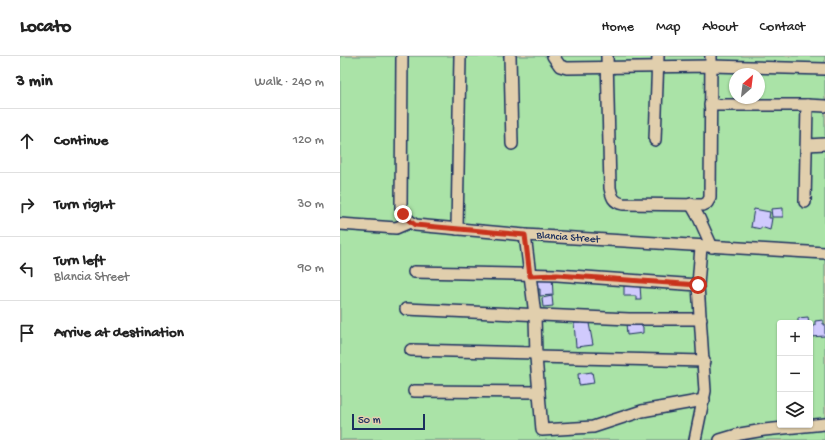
<!DOCTYPE html>
<meta charset="utf-8">
<style>
body{margin:0;font-family:"Gochi Hand",sans-serif;background:#f6f6f6;color:#222}
.controls{position:absolute;right:12px;bottom:12px;display:grid;overflow:hidden;border-radius:4px;box-shadow:0 1px 3px #0004}
.controls button{width:36px;height:36px;display:grid;place-items:center;padding:0;border:0;border-bottom:1px solid #e0e0e0;background:#fff;color:#222;font:20px sans-serif}
.compass{position:absolute;left:389px;top:12px;width:36px;height:36px;border-radius:50%;background:#fff;box-shadow:0 1px 3px #0004;rotate:28deg}
.scale{position:absolute;left:12px;bottom:10px;width:73px;box-sizing:border-box;padding-left:4px;border:2px solid #1b2f5e;border-top:0;font-size:11px;line-height:14px;white-space:nowrap;color:#1b2f5e;-webkit-text-stroke:3px #e1cfad;paint-order:stroke}
.stop{position:absolute;width:12px;height:12px;margin:-9px;border:3px solid #c8321e;border-radius:50%;background:#fff}
.stop.end{background:#c8321e;border-color:#fff;box-shadow:0 1px 4px #0008}
.list{margin:0;padding:0;list-style:none}
h2{display:flex;justify-content:space-between;align-items:center;height:52px;margin:0;padding:0 16px;font-size:17px}
h2 small{font-size:13px;font-weight:400;color:#767676}
.list li{display:grid;grid-template-columns:26px 1fr auto;gap:12px;align-items:center;box-sizing:border-box;height:64px;padding:0 16px;border-top:1px solid #e0e0e0}
.list b{display:block;font-size:15px;white-space:nowrap}
.list p{margin:0;font-size:13px;white-space:nowrap;color:#767676}
.list em{font-size:13px;font-style:normal;color:#767676}
.icon{flex:none;width:22px;height:22px;fill:none;stroke:currentColor;stroke-width:2;stroke-linecap:round;stroke-linejoin:round}
.map{position:relative;flex:none;width:485px;height:384px;overflow:hidden}
header{display:flex;align-items:center;gap:24px;box-sizing:border-box;height:56px;padding:0 20px;background:#fff;border-bottom:1px solid #e0e0e0}
header strong{font-size:19px}
nav{display:flex;gap:22px;margin-inline-start:auto;font-size:14px}
main{display:flex}
aside{flex:1;background:#fff}
.map>svg:first-child{display:block}
</style>
<header>
<strong>Locato</strong>
<nav><a>Home</a><a>Map</a><a>About</a><a>Contact</a></nav>
</header>
<main>
<aside>
<h2>3 min<small>Walk · 240 m</small></h2>
<ul class="list">
<li><svg class="icon" aria-label="ahead" viewBox="0 0 24 24"><path d="M12 20V5M6 11l6-6 6 6"/></svg><div><b>Continue</b></div><em>120 m</em></li>
<li><svg class="icon" aria-label="right" viewBox="0 0 24 24"><path d="M7 20v-9h11M14 6l5 5-5 5"/></svg><div><b>Turn right</b></div><em>30 m</em></li>
<li><svg class="icon" aria-label="left" viewBox="0 0 24 24"><path d="M17 20v-9H6M10 6l-5 5 5 5"/></svg><div><b>Turn left</b><p>Blancia Street</p></div><em>90 m</em></li>
<li><svg class="icon" aria-label="arrive" viewBox="0 0 24 24"><path d="M6 21V4h12l-3 4 3 4H6"/></svg><div><b>Arrive at destination</b></div></li>
</ul>
</aside>
<div class="map">
<svg width="485" height="384" viewBox="0 0 485 384">
<rect width="100%" height="100%" fill="#e1cfad"/>
<filter id="ink" filterUnits="userSpaceOnUse"><feTurbulence type="fractalNoise" baseFrequency=".025" numOctaves="2"/><feDisplacementMap in="SourceGraphic" scale="8" xChannelSelector="R" yChannelSelector="G"/><feConvolveMatrix kernelMatrix="1 2 1 2 8 2 1 2 1" color-interpolation-filters="sRGB"/></filter>
<g filter="url(#ink)">
<path fill="#aae3a7" stroke="#628982" fill-rule="evenodd" d="M0,0h485v384h-485zM395,18h24v24h-24zM440,267h30v102h-30z"/>
<g fill="#d0cafd" stroke="#1b2f5e">
<path d="M443,152v9h-11l-1,-8z"/>
<path d="M414,153l16,3 -1,6h3l-2,12 -9,-3v2l-10,-2z"/>
<path d="M212,220l1,19 -13,1v-7h-5v-12z"/>
<path d="M300,229l1,15h-5v-4h-12v-10z"/>
<path d="M212,240l1,10 -10,1 -1,-9z"/>
<path d="M468,261l1,6h-11v-5z"/>
<path d="M248,262l5,27 -17,2 -2,-24h6l-1,-4z"/>
<path d="M483,264v4h2v12l-15,1v-11h5v-5z"/>
<path d="M286,267h15v3l2,1v6l-16,2z"/>
<path d="M252,316l2,11 -15,2 -1,-11z"/>
</g>
<g fill="none" stroke-linecap="round" stroke-linejoin="round">
<defs>
<g id="minor">
<path d="M62,0l-1,152 5,10 9,7 110,10 300,18"/>
<path d="M170,0l2,88"/>
<path d="M213,0l7,10 7,2 144,-2 114,3"/>
<path d="M267,0l3,132c2,9 3,14 13,16l80,1 4,-2 3,-5 1,-142"/>
<path d="M370,49h97"/>
<path d="M315,84l3,-84"/>
<path d="M467,89l18,-1"/>
<path d="M465,146l2,-97 18,1"/>
<path d="M351,148l8,14 13,29"/>
<path d="M0,168l56,4 14,-6"/>
<path d="M117,173l3,-173"/>
<path d="M185,179l10,80 1,42 6,73 51,-3 49,-16 62,-11"/>
<path d="M74,216l143,3 141,10 3,-38"/>
<path d="M66,253l223,10h72"/>
<path d="M71,294l125,3"/>
<path d="M196,301l168,4"/>
<path d="M74,335l125,1"/>
<path d="M355,384l10,-49 -7,-106"/>
<path d="M380,384l20,-6 24,-4 61,-6"/>
</g>
</defs>
<use href="#minor" stroke="#1b2f5e" stroke-width="14"/>
<use href="#minor" stroke="#e1cfad" stroke-width="11"/>
</g>
</g>
<g fill="none" stroke-linecap="round" stroke-linejoin="round" filter="url(#ink)">
<path stroke="#c8321e" stroke-width="5" d="M63,158l3,4 9,7 110,10 5,41 27,-1 141,10"/>
</g>
<g text-anchor="middle" dominant-baseline="central" stroke-width="3" stroke-linejoin="round" paint-order="stroke">
<g font-size="11" fill="#1b2f5e" stroke="#e1cfad">
<text transform="translate(228 182) rotate(4)">Blancia Street</text>
</g>
</g>
</svg>
<div class="controls">
<button>+</button>
<button>−</button>
<button><svg class="icon" aria-label="layers" viewBox="0 0 24 24"><path d="M12 4l9 5-9 5-9-5zM3 14l9 5 9-5"/></svg></button>
</div>
<svg class="compass" viewBox="-18 -18 36 36"><path d="M0-13l5 13h-10z" fill="#e53935"/><path d="M0 13l5-13h-10z" fill="#767676"/></svg>
<div class="scale">50 m</div>
<div class="stop" style="left:358px;top:229px"></div>
<div class="stop end" style="left:63px;top:158px"></div>
</div>
</main>
